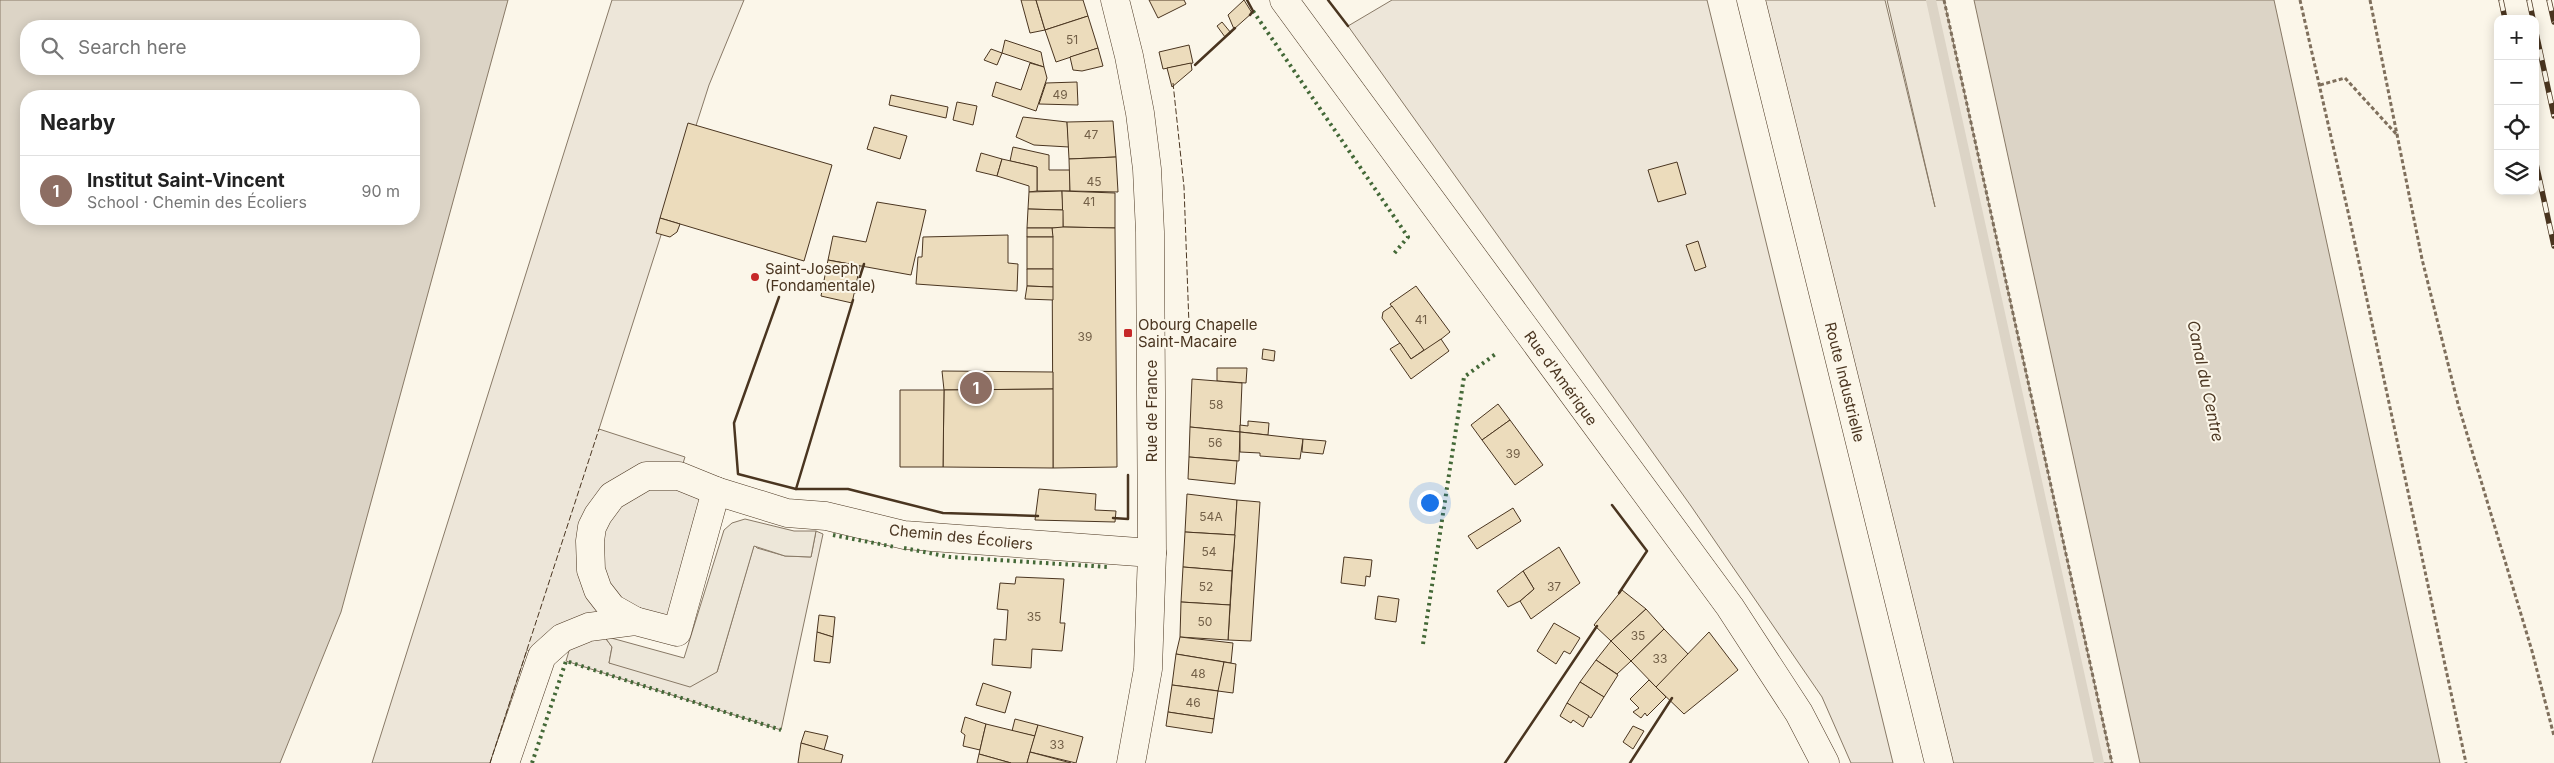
<!DOCTYPE html>
<meta charset="utf-8">
<style>
body{margin:0;font-family:Inter,sans-serif;background:#f2f2f2;color:#222}
.controls{position:absolute;right:15px;top:15px;display:grid;overflow:hidden;border-radius:10px;box-shadow:0 2px 12px #0003}
.controls button{width:45px;height:45px;display:grid;place-items:center;padding:0;border:0;border-bottom:1px solid #e0e0e0;background:#fff;color:#222;font:25px sans-serif}
.you{position:absolute;left:1429px;top:502px;width:18px;height:18px;margin:-12px;border:4px solid #fff;border-radius:50%;background:#1a73e8;box-shadow:0 0 0 8px #1a73e833}
.badge{display:grid;place-items:center;width:32px;height:32px;border-radius:50%;background:#7c3aed;color:#fff;font-size:16px;font-weight:700}
.pin{position:absolute;translate:-50% -50%;border:2px solid #fff;box-shadow:0 1px 5px #0006}
.list{margin:0;padding:0;list-style:none}
h2{display:flex;justify-content:space-between;align-items:center;height:65px;margin:0;padding:0 20px;font-size:21px}
h2 small{font-size:16px;font-weight:400;color:#767676}
.list li{display:grid;grid-template-columns:32px 1fr auto;gap:15px;align-items:center;box-sizing:border-box;height:70px;padding:0 20px;border-top:1px solid #e0e0e0}
.list b{display:block;font-size:19px;white-space:nowrap}
.list p{margin:0;font-size:16px;white-space:nowrap;color:#767676}
.list em{font-size:16px;font-style:normal;color:#767676}
.icon{flex:none;width:28px;height:28px;fill:none;stroke:currentColor;stroke-width:2;stroke-linecap:round;stroke-linejoin:round}
.map{position:relative;flex:none;width:2554px;height:763px;overflow:hidden}
.search{position:absolute;background:#fff;box-shadow:0 2px 12px #0003;left:20px;top:20px;width:400px;height:55px;display:flex;align-items:center;gap:12px;box-sizing:border-box;padding:0 18px;border-radius:20px;color:#767676;font-size:19px}
.panel{position:absolute;background:#fff;box-shadow:0 2px 12px #0003;left:20px;top:90px;width:400px;height:135px;border-radius:20px}
.map>svg:first-child{display:block}
</style>
<div class="map">
<svg width="2554" height="763" viewBox="0 0 2554 763">
<rect width="100%" height="100%" fill="#fbf6e9"/>
<g fill="#ede6d9" stroke="#887966">
<path d="M612,0h132l-35,85 -110,344 86,28 -6,19 37,15 -39,141 -73,4 8,11 -3,16 108,9 37,-127 3,3 28,8 26,1 5,-26 7,3 -42,196 -215,-69 8,-27 -32,22 -15,-6 -37,113h-118z"/>
<path d="M1392,0h315l186,763h-42l-29,-66 -131,-191 -343,-480z"/>
<path d="M1751,0h134l50,207 -48,-207h57l168,763h-173z"/>
</g>
<path fill="#ede7d9" stroke="#887966" d="M745,519l49,12h22l-5,26 -26,-1 -31,-10 -37,126 -27,15 -81,-24 3,-16 -8,-11 80,22 40,-128 8,-7z"/>
<g fill="#dcd4c6" stroke="#887966" fill-rule="evenodd">
<path d="M0,0h508l-167,612 -61,151h-280zM26,26h388v43h-388zM26,96h388v123h-388z"/>
<path d="M1974,0h300l166,763h-300z"/>
</g>
<g fill="none" stroke-linecap="round" stroke-linejoin="round">
<path stroke="#dcd4c6" stroke-width="10" d="M1931,0l168,763"/>
</g>
<g fill="#ecdcbc" stroke="#4a3520">
<path d="M1021,0h15l9,30 -15,3z"/>
<path d="M1036,0h47l5,16 -43,14z"/>
<path d="M1149,0h35l2,4 -28,14z"/>
<path d="M1244,0l8,13 -18,16 -6,-14z"/>
<path d="M1088,16l10,32 -42,14 -11,-32z"/>
<path d="M1222,22l9,11 -6,4 -8,-11z"/>
<path d="M1005,40l36,12 3,15 -42,-14z"/>
<path d="M1189,45l4,18 -30,6 -4,-17z"/>
<path d="M1098,48l5,18 -21,5 -9,-1 -3,-13z"/>
<path d="M991,49l11,4 -5,12 -13,-5z"/>
<path d="M1030,63l14,4 3,11 -11,33 -44,-15 4,-14 25,8z"/>
<path d="M1191,63l1,7 -20,17 -5,-19z"/>
<path d="M1077,82l1,23 -39,-1 7,-21z"/>
<path d="M891,95l57,12 -2,11 -57,-13z"/>
<path d="M957,102l20,4 -4,19 -20,-5z"/>
<path d="M1023,117l44,5 2,25 -35,-2 -18,-8z"/>
<path d="M1113,121l3,36 -47,2 -2,-37z"/>
<path d="M688,123l144,42 -28,96 -144,-43z"/>
<path d="M874,127l33,9 -7,23 -33,-10z"/>
<path d="M1013,147l36,8v15h21v21h-33v-24l-27,-6z"/>
<path d="M981,153l21,6 -5,17 -21,-5z"/>
<path d="M1116,157l2,35 -48,-1 -1,-32z"/>
<path d="M1002,159l35,8v24l-8,1v-6l-32,-10z"/>
<path d="M1677,162l9,32 -28,8 -10,-32z"/>
<path d="M1062,191l1,19 -35,-1 1,-17z"/>
<path d="M1062,191l53,2v35l-52,-1z"/>
<path d="M877,202l49,8 -15,65 -83,-15 5,-24 33,6z"/>
<path d="M1028,209l35,1v18h-36z"/>
<path d="M660,218l20,6 -3,8 -7,5 -14,-4z"/>
<path d="M1063,227l52,1 2,239 -64,1 -1,-240z"/>
<path d="M1027,228h25l1,9h-26z"/>
<path d="M1008,235v28l10,1 -1,27 -101,-7 2,-27h4l1,-20z"/>
<rect x="1027" y="237" width="26" height="32"/>
<path d="M1698,241l8,26 -11,4 -9,-26z"/>
<path d="M828,260l32,6 -8,37 -31,-7z"/>
<path d="M1027,269h26v18l-26,-1z"/>
<path d="M1027,286l26,1v13l-28,-1z"/>
<path d="M1416,286l34,46 -25,20 -35,-48z"/>
<path d="M1392,306l32,44 -13,9 -29,-41 1,-6z"/>
<path d="M1441,339l8,12 -38,28 -21,-30 10,-6 11,16z"/>
<path d="M1263,349l12,2 -1,10 -12,-2z"/>
<path d="M1217,368h30l-1,15 -29,-2z"/>
<path d="M942,371l111,1v17l-109,1z"/>
<path d="M1192,379l50,4 -2,49 -50,-5z"/>
<path d="M1053,389v79l-110,-1 1,-77z"/>
<path d="M900,390h44l-1,77h-43z"/>
<path d="M1498,404l12,16 -28,20 -11,-15z"/>
<path d="M1510,420l33,45 -28,20 -33,-45z"/>
<path d="M1248,421l21,2 -1,12 -28,-3v-7l8,1z"/>
<path d="M1190,427l50,5 -1,29 -50,-4z"/>
<path d="M1240,432l63,7 -3,20 -40,-3v-3l-20,-1z"/>
<path d="M1303,439l23,2 -3,13 -21,-2z"/>
<path d="M1189,457l48,4 -2,23 -47,-5z"/>
<path d="M1039,489l57,5 -1,16 21,1 -1,11 -80,-2z"/>
<path d="M1187,494l50,6 -2,35 -50,-3z"/>
<path d="M1237,500l23,2 -9,139 -23,-1z"/>
<path d="M1513,508l8,13 -44,28 -9,-13z"/>
<path d="M1185,532l50,3 -3,36 -49,-4z"/>
<path d="M1559,547l21,36 -49,36 -11,-18 14,-12 -11,-18z"/>
<path d="M1344,557l28,3 -2,17 -4,-1 -1,10 -24,-3z"/>
<path d="M1183,567l49,4 -2,34 -49,-3z"/>
<path d="M1523,571l11,18 -14,12 -12,6 -11,-16z"/>
<path d="M1016,577l48,2 -4,44h5l-3,28 -30,-2 -1,19 -39,-3 2,-26 12,1 2,-30 -11,-1 3,-26 15,1z"/>
<path d="M1622,590l24,19 -35,32 -17,-16z"/>
<path d="M1378,596l21,3 -3,23 -21,-3z"/>
<path d="M1181,602l49,3 -2,35 -48,-3z"/>
<path d="M1646,609l18,20 -33,32 -20,-20z"/>
<path d="M819,615l16,2 -2,20 -16,-5z"/>
<path d="M1554,623l26,15 -10,16 -6,-3 -8,13 -19,-13z"/>
<path d="M1664,629l25,26 -33,32 -25,-26z"/>
<path d="M817,632l16,5 -3,26 -16,-2z"/>
<path d="M1709,632l29,38 -54,44 -28,-27z"/>
<path d="M1180,637l53,6 -2,20 -55,-9z"/>
<path d="M1611,641l20,20 -14,13 -21,-14z"/>
<path d="M1176,654l48,8 -5,29 -47,-6z"/>
<path d="M1596,660l22,15 -14,22 -24,-15z"/>
<path d="M1224,662l12,2 -3,29 -15,-2z"/>
<path d="M1649,680l17,17 -19,19 -2,-3 -4,5 -8,-6 6,-4 -9,-9z"/>
<path d="M1580,682l24,15 -13,21 -24,-15z"/>
<path d="M983,683l28,9 -6,21 -29,-8z"/>
<path d="M1172,685l46,6 -4,28 -46,-7z"/>
<path d="M1567,703l22,13 -6,11 -10,-7 -2,3 -11,-7z"/>
<path d="M1168,712l46,7 -2,14 -46,-7z"/>
<path d="M965,717l21,7 -6,26 -17,-4 2,-11 -4,-3z"/>
<path d="M1015,719l23,6 -3,11 -23,-5z"/>
<path d="M986,724l49,12 -8,27h-16l-32,-9z"/>
<path d="M1038,725l45,12 -7,26 -46,-11z"/>
<path d="M1633,726l11,5 -11,18 -10,-7z"/>
<path d="M805,731l23,5 -4,14 -23,-7z"/>
<path d="M801,743l42,12 -2,8h-43z"/>
<path d="M1030,752l41,11h-44z"/>
<path d="M979,754l32,9h-34z"/>
</g>
<g fill="none" stroke-linecap="round" stroke-linejoin="round">
<defs>
<g id="minor">
<path d="M1115,0l14,56 11,57 7,56 3,63 2,321 -4,116 -17,94"/>
<path d="M1284,0l446,607 69,106 26,50"/>
<path d="M635,621l-23,-13 -14,-18 -7,-20 -1,-29 2,-14 6,-12 14,-19 34,-20h33l37,15 71,22 39,3 78,19 248,18"/>
<path d="M505,763l37,-107 20,-18 27,-11 46,-6 42,11 39,-141"/>
</g>
<path id="major" d="M1751,0l188,763"/>
</defs>
<use href="#minor" stroke="#4a3520" stroke-width="29"/>
<use href="#major" stroke="#4a3520" stroke-width="29"/>
<g stroke="#7f6f5c" stroke-width="3" stroke-dasharray="4 2.5" stroke-linecap="butt">
<path d="M1944,0l168,763"/>
<path d="M2300,0l51,225 115,538"/>
<path d="M2370,0l52,259 36,145 74,247 22,85"/>
<path d="M2320,85l25,-7 53,58"/>
</g>
<use href="#minor" stroke="#fbf6e9" stroke-width="28"/>
<use href="#major" stroke="#fbf6e9" stroke-width="28"/>
<defs>
<g id="rail">
<path d="M2501,0l4,19"/>
<path d="M2529,0l4,19"/>
<path d="M2549,0l5,22"/>
<path d="M2535,28l19,88"/>
<path d="M2535,159l19,87"/>
</g>
</defs>
<use href="#rail" stroke="#4a3520" stroke-width="5.5"/>
<use href="#rail" stroke="#fbf6e9" stroke-width="4" stroke-dasharray="11" stroke-linecap="butt"/>
<g stroke="#436837" stroke-width="4" stroke-dasharray="2.5 4" stroke-linecap="butt">
<path d="M1253,11l155,226 -16,19"/>
<path d="M833,535l62,12"/>
<path d="M904,548l46,9 158,10"/>
<path d="M1423,644l41,-267 33,-24"/>
<path d="M532,763l34,-102 215,69"/>
</g>
<g stroke="#4a3520" stroke-width="1" stroke-dasharray="6 2.5" stroke-linecap="butt">
<path d="M1173,83l11,104 5,138"/>
<path d="M490,763l109,-334"/>
</g>
<g stroke="#4a3520" stroke-width="2.5">
<path d="M1247,0l6,11 -3,4"/>
<path d="M1328,0l20,26"/>
<path d="M1195,65l40,-37"/>
<path d="M855,292l9,-28"/>
<path d="M779,297l-45,126 4,51 58,15h52l95,24 95,3"/>
<path d="M796,489l57,-189"/>
<path d="M1612,505l35,46 -28,42"/>
<path d="M1113,518l15,1v-44"/>
<path d="M1505,763l92,-137"/>
<path d="M1630,763l42,-65"/>
</g>
</g>
<g fill="#c62828" stroke="#fbf6e9" stroke-width="2">
<circle cx="755" cy="277" r="5"/>
<rect x="1123" y="328" width="10" height="10" rx="2.5"/>
</g>
<g text-anchor="middle" dominant-baseline="central" stroke-width="4" stroke-linejoin="round" paint-order="stroke">
<g font-size="12" fill="#725f47">
<text x="1072" y="39">51</text>
<text x="1060" y="94">49</text>
<text x="1091" y="134">47</text>
<text x="1094" y="181">45</text>
<text x="1089" y="201">41</text>
<text x="1421" y="319">41</text>
<text x="1085" y="336">39</text>
<text x="1216" y="404">58</text>
<text x="1215" y="442">56</text>
<text x="1513" y="453">39</text>
<text x="1211" y="516">54A</text>
<text x="1209" y="551">54</text>
<text x="1206" y="586">52</text>
<text x="1554" y="586">37</text>
<text x="1034" y="616">35</text>
<text x="1205" y="621">50</text>
<text x="1638" y="635">35</text>
<text x="1660" y="658">33</text>
<text x="1198" y="673">48</text>
<text x="1193" y="702">46</text>
<text x="1057" y="744">33</text>
</g>
<g font-size="15" fill="#4a3520" stroke="#fbf6e9" text-anchor="start">
<text x="765" y="268">Saint-Joseph<tspan x="765" dy="17">(Fondamentale)</tspan></text>
<text x="1138" y="324">Obourg Chapelle<tspan x="1138" dy="17">Saint-Macaire</tspan></text>
</g>
<g font-size="15" fill="#4a3520" stroke="#fbf6e9">
<text transform="translate(1561 378) rotate(54)">Rue d'Amérique</text>
<text transform="translate(1845 382) rotate(76)">Route Industrielle</text>
<text transform="translate(1151 411) rotate(-90)">Rue de France</text>
<text transform="translate(961 537) rotate(6)">Chemin des Écoliers</text>
</g>
<g font-size="16" font-style="italic" fill="#4a3520" stroke="#fbf6e9">
<text transform="translate(2206 381) rotate(78)">Canal du Centre</text>
</g>
</g>
</svg>
<div class="controls">
<button>+</button>
<button>−</button>
<button><svg class="icon" aria-label="locate" viewBox="0 0 24 24"><circle cx="12" cy="12" r="6"/><path d="M12 2v4M12 18v4M2 12h4M18 12h4"/></svg></button>
<button><svg class="icon" aria-label="layers" viewBox="0 0 24 24"><path d="M12 4l9 5-9 5-9-5zM3 14l9 5 9-5"/></svg></button>
</div>
<div class="you"></div>
<div class="pin badge" style="left:976px;top:388px;background:#8d6e63">1</div>
<div class="search"><svg class="icon" aria-label="search" viewBox="0 0 24 24"><circle cx="10" cy="10" r="6"/><path d="M15 15l6 6"/></svg>Search here</div>
<section class="panel">
<h2>Nearby<small></small></h2>
<ul class="list">
<li><span class="badge" style="background:#8d6e63">1</span><div><b>Institut Saint-Vincent</b><p>School · Chemin des Écoliers</p></div><em>90 m</em></li>
</ul>
</section>
</div>
